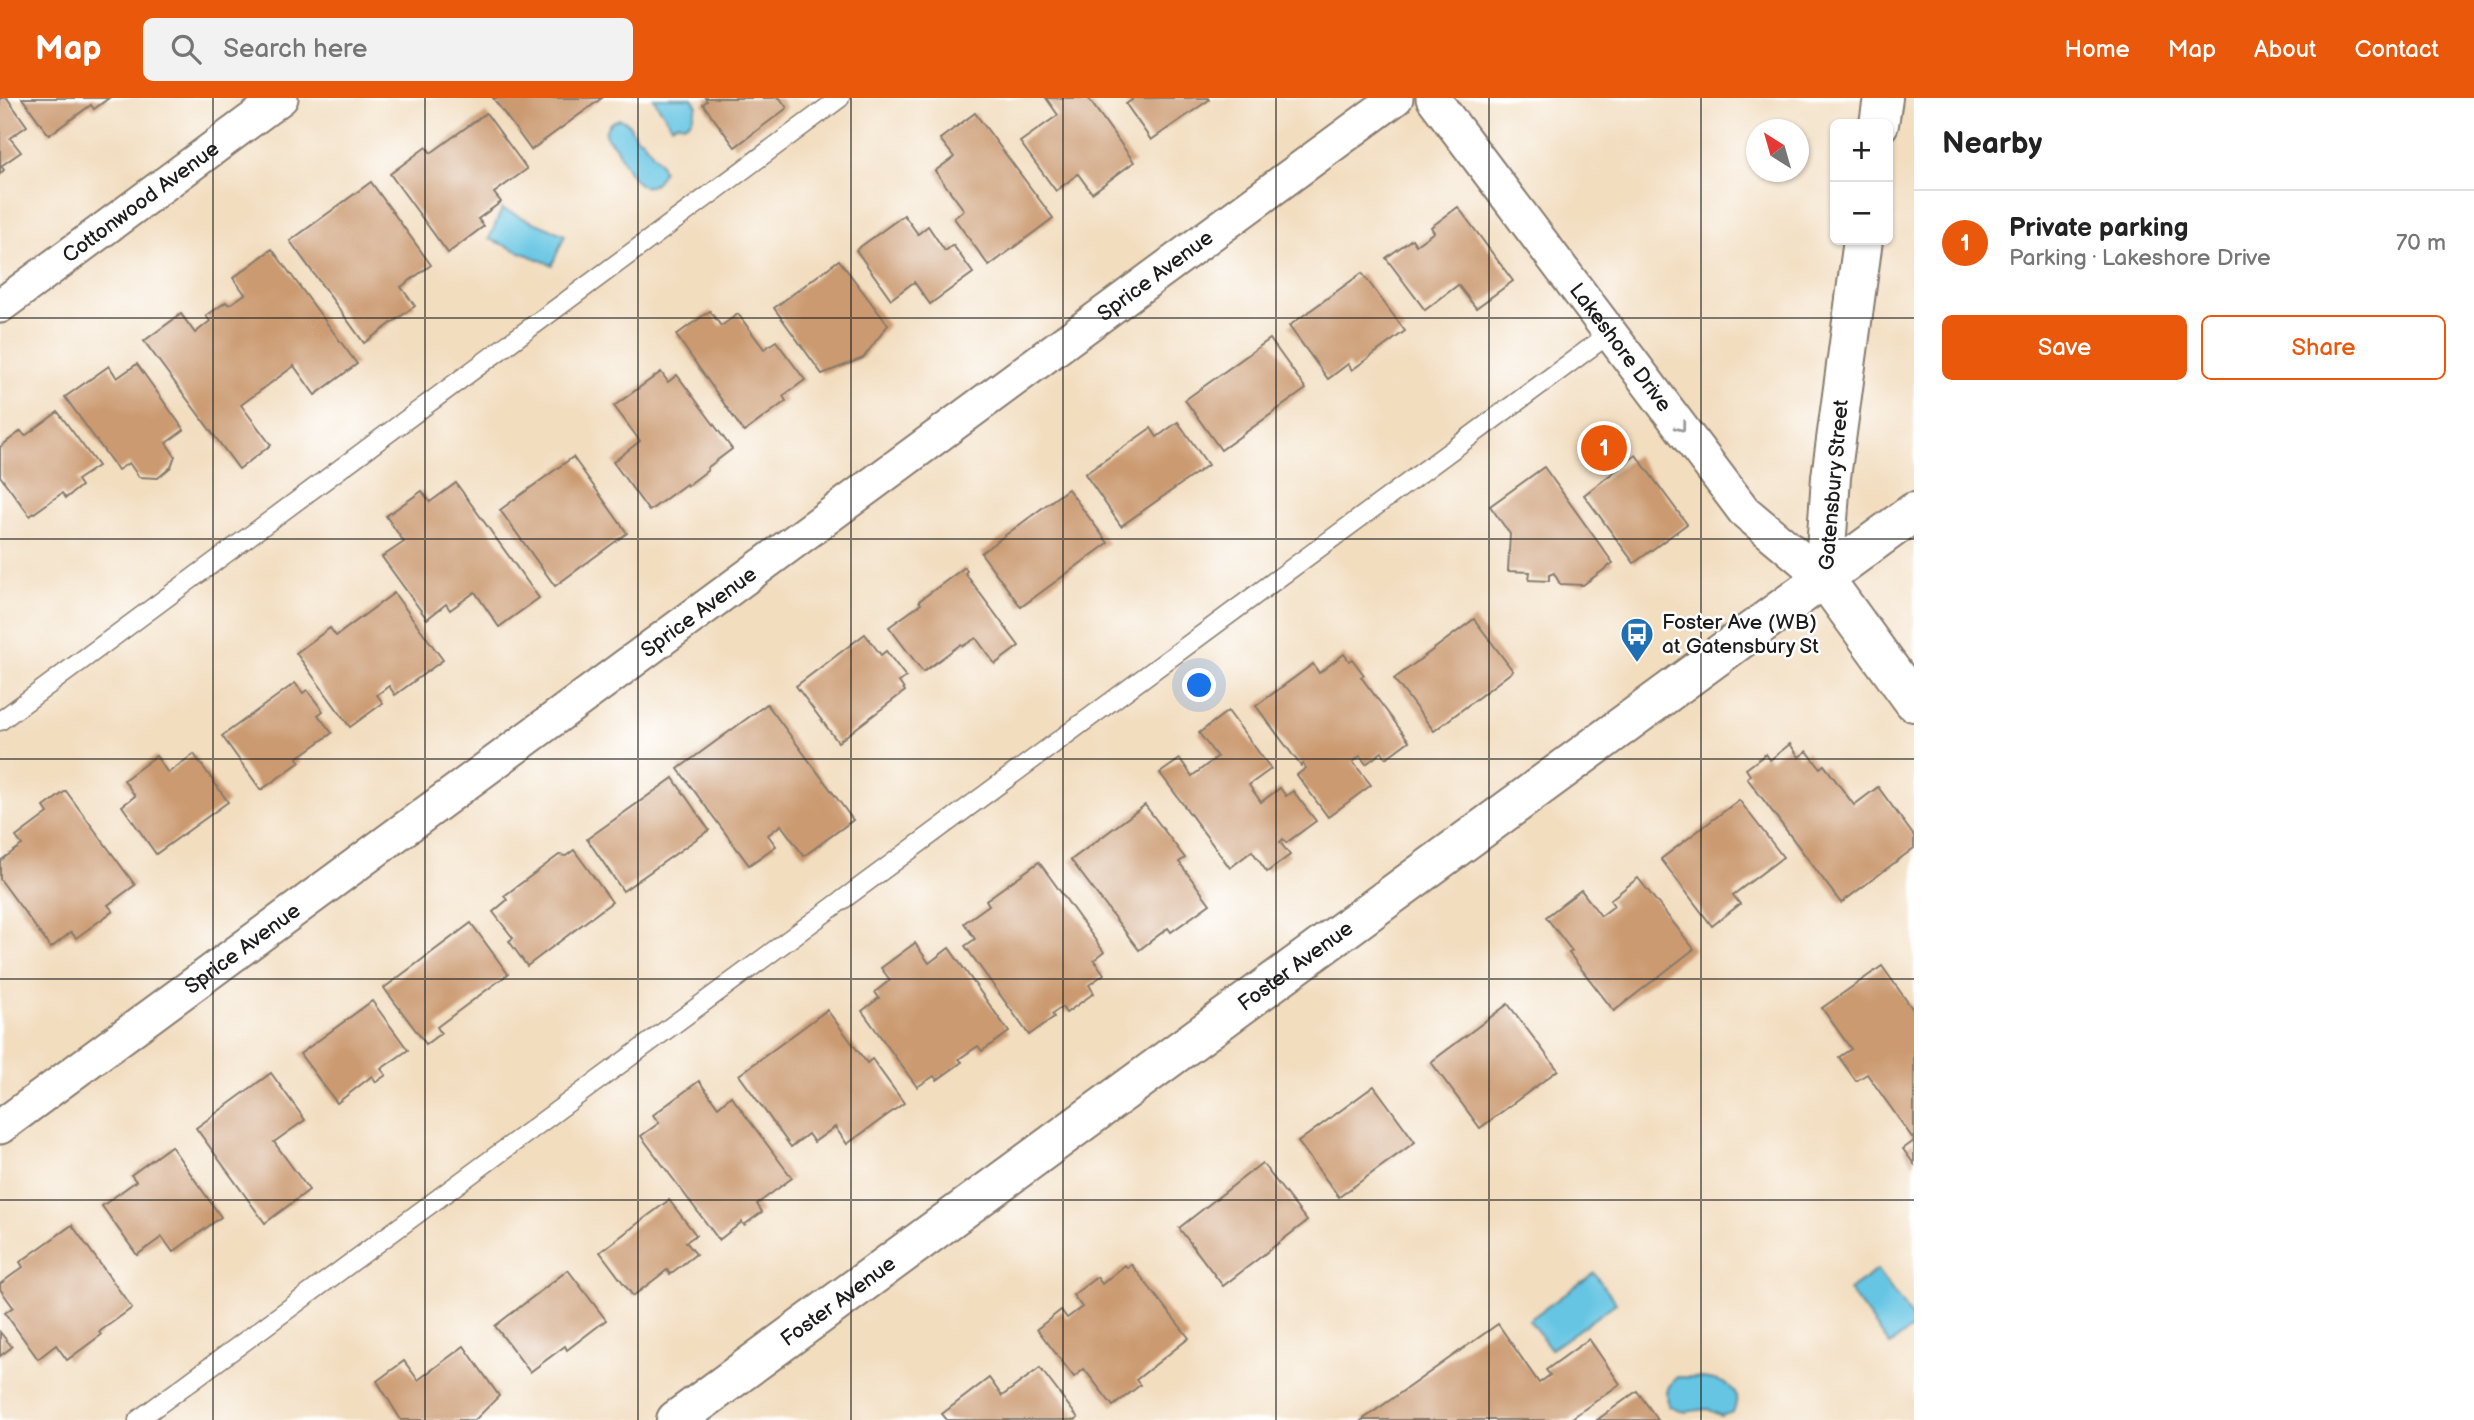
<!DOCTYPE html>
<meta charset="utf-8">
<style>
body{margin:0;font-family:"Balsamiq Sans",sans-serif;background:#f2f2f2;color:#222}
.controls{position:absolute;right:21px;top:21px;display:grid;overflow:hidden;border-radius:10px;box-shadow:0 2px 5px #0004}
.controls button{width:63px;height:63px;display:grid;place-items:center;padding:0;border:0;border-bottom:2px solid #e0e0e0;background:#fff;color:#222;font:35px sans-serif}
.compass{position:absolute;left:1746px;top:21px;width:63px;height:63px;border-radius:50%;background:#fff;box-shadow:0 2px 5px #0004;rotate:323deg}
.you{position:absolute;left:1200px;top:588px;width:24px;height:24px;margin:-18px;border:5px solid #fff;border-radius:50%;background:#1a73e8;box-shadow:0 0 0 10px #1a73e833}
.badge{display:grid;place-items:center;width:46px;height:46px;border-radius:50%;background:#ea580c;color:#fff;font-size:23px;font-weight:700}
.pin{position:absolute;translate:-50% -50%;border:4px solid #fff;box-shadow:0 2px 7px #0006}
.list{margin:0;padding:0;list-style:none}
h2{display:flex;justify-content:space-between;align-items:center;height:91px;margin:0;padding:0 28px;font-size:30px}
h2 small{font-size:23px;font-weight:400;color:#767676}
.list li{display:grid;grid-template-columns:46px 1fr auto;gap:21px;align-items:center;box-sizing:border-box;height:105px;padding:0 28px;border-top:2px solid #e0e0e0}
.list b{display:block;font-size:26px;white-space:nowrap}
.list p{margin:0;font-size:23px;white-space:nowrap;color:#767676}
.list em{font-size:23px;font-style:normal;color:#767676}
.actions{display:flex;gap:14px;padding:21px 28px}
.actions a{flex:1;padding:16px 0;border:2px solid #ea580c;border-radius:10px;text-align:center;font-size:24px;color:#ea580c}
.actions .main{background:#ea580c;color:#fff}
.icon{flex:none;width:38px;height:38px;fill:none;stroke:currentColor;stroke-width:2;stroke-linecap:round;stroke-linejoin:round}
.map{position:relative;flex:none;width:1914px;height:1322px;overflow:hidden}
header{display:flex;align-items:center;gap:42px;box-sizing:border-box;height:98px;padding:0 35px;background:#ea580c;color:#fff}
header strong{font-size:33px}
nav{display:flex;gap:38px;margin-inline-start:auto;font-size:24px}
.search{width:490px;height:63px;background:#f2f2f2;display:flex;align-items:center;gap:18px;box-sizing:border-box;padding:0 24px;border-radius:10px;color:#767676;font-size:26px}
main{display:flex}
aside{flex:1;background:#fff}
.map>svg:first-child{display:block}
</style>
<header>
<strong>Map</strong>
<div class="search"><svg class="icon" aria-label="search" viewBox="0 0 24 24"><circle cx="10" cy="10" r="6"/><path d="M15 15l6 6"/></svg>Search here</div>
<nav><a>Home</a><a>Map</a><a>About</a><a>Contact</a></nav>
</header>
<main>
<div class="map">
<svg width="1914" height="1322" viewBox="0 0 1914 1322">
<rect width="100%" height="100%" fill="#fff"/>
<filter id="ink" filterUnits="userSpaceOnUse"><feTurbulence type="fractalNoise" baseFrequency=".0143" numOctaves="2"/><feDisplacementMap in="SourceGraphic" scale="14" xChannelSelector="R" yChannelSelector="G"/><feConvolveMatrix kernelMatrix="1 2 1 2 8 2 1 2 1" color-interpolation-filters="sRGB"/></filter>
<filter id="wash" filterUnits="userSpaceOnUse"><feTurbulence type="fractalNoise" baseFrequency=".00686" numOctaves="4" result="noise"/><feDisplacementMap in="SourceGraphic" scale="28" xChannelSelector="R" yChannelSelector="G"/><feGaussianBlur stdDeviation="1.57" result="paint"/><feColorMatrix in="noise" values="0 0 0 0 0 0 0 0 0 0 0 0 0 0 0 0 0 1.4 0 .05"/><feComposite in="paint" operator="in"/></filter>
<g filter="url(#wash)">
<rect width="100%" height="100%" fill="#f2ddbf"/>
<g fill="#65c5e3" stroke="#407080" stroke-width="2">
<path d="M653,0h39l5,8c-6,8 0,12 -13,19l-7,-2 -5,3z"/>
<path d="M620,21l8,4 8,14 6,3 18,23 3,9c-20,37 -37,-6 -47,-24 -3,-5 -8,-8 -11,-13 1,-10 6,-14 15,-16z"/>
<path d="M502,111l63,26 -13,30 -63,-26z"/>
<path d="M1877,1172l37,50v7l-24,18 -41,-55z"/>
<path d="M1594,1175l22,30 -65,46 -22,-29z"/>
<path d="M1677,1279c21,0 73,0 56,35l-12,4 -13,-7c-18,1 -22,7 -39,-3 -4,-14 -2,-20 8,-29z"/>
</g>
<g id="blocks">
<g fill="#cb9a70">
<path d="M0,0h7l20,28 -17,12 11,14 -20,14 3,4 -4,4z"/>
<path d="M22,0h87l-15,11 -3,-4 -42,30z"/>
<path d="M493,0h109l-71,52z"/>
<path d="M705,0h75l7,10 -52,39 -32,-43 4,-3z"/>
<path d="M1046,0h42l46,64 -42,31 -14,-19 -22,17 -36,-49 38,-27z"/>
<path d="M1131,0h77l1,2 -58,40 -25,-36 6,-4z"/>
<path d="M486,15l41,56 -33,24 7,9 -23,17 6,7 -36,27 -58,-79 36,-27 5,6z"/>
<path d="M975,15l78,105 -64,48 -35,-48 10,-8 -29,-39 19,-14 -14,-18z"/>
<path d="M371,84l60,83 -30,22 14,19 -51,37 -74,-102z"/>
<path d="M1458,109l55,74 -37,27 -18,-23 -33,25 -39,-52 26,-19 4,6 18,-13 -3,-5z"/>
<path d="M904,117l14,19 10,-8 17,25 8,-6 20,28 -43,31 -16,-22 -23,17 -35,-49z"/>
<path d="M272,151l85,115 -42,31 -21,-29 -53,39 30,40 -32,24 -95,-128 37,-27 14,19 15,-12 -4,-5 20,-14 3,3 16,-11 -12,-16z"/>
<path d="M839,162l49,65 -25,33 -41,16 -48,-66z"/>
<path d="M1362,175l43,58 -53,39 -4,-6 -20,15 -39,-53z"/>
<path d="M710,213l11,15 17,-12 26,35 12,-8 29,39 -22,16 3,5 -42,31 -68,-97z"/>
<path d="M1270,241l36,50 -85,61 -36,-50z"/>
<path d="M137,266l47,66 -18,13 9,13 -4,11 -13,11 -19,-1 -10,-14 -11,7 -53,-73 44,-31 8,12z"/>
<path d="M661,274l7,10 9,-7 55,74 -25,19 1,2 -21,16 -1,-2 -37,27 -36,-49 27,-21 -26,-35z"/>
<path d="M58,314l40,54 -21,14 4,6 -15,12 -4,-5 -32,23 -30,-40v-29l21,-16 4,5z"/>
<path d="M1178,324l30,43 -87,61 -36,-52 66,-46 6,9z"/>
<path d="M1636,357l51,69 -53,39 -50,-68z"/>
<path d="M573,359l54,76 -72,53 -55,-76z"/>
<path d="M1544,369l69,96 -30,22 -23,-1 -6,-11 -5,2v6l-20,-1 1,-8 -22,-1 2,-37 -20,-28z"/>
<path d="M456,385l83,115 -40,29 -24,-35 -25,18 -4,-6 -19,15 -45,-62 22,-15 -18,-26 36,-25 8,11z"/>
<path d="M1068,391l40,54 -87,64 -40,-54z"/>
<path d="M965,469l2,4 -2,2 54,73 -24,18 -19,-26 -13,8 -2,-2 -38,28 -34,-45 32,-23 -2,-3z"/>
<path d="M394,495l49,67 -48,35 -6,-9 -12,9 6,8 -33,24 -54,-74 34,-25 6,8z"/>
<path d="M1474,521l39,52 -79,60 -40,-52z"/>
<path d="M865,536l16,21 5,-4 20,26 -7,5 6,9 -67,51 -42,-56z"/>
<path d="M1344,556l5,7 3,-2 12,16 -3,2 48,64 -23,17 -4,-6 -16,12 -6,-8 -7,6 18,23 -43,32 -31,-42 9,-7 -3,-4 -2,2 -45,-60 57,-42 6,9z"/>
<path d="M295,585l8,10 4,-3 16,21 -5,4 14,18 -35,25 3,4 -39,28 -39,-54z"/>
<path d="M767,606l86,116 -49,36 -23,-31 -13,10 8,11 -27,19 -71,-96z"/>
<path d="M1228,613l43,58 -22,16 12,17 19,-14 6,8 7,-5 23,30 -30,22 -3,-4 -3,3 10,13 -23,17 -15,-21 -22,17 -70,-95 20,-14 12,17 25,-19 -18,-24z"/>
<path d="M1790,646l9,13 8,-6 13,17 4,-3 30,40 24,-18 36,49v12l-73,55 -94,-125 3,-3 -4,-6 20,-15 4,6z"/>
<path d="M194,656l34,48 -72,52 -34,-48 13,-10 -11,-16 32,-24 12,17z"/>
<path d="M673,680l36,52 -86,61 -36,-52z"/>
<path d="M66,693l69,94 -27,20 5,6 -37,27 -5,-6 -20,16 -51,-69v-18l22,-16 -6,-8 32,-24 -4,-6z"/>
<path d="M1739,702l44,57 -50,38 7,9 -28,22 -51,-67z"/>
<path d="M1145,707l40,53 -6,4 31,42 -39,28 -3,-4 -29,22 -68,-90z"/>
<path d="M574,752l38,52 -85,64 -18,-25 4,-3 -20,-26 14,-12 -3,-4 55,-41 7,1z"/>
<path d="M1039,764l65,90 -10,8 10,14 -15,11 5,8 -28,20 -4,-6 -10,7 2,3 -25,18 -64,-89 10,-7 -11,-16 25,-18 -3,-5z"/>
<path d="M1638,780l56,71 -80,62 -45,-58 3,-2 -26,-34 35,-27 20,26 13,-10 -4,-6z"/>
<path d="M471,825l37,51 -71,53 4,6 -15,11 -42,-56z"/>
<path d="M915,845l14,20 20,-15 60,84 -27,19 -4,-5 -19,13 3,3 -25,18 -3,-4 -17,11 -55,-76 17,-13 -4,-6 15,-12 -9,-12z"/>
<path d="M1882,868l32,45v129l-47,-66 -11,7 -17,-24 12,-8 -29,-41z"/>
<path d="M372,903l36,49 -27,19 5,6 -10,7 -4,-6 -35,27 -37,-49z"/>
<path d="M1508,906l50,66 -78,58 -49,-66z"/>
<path d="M827,912l40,53 5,-4 32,44 -57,41 -12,-17 -21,15 -6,-8 -17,13 -52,-72z"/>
<path d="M271,975l34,47 -31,22 35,48 -44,33 -69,-95z"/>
<path d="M699,983l19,26 13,-11 61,82 -35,26 5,8 -18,13 -2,-3 -23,18 -78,-104 18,-13 -6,-8z"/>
<path d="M1374,988l41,56 -76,55 -41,-55z"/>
<path d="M1914,1043v23l-11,-15z"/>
<path d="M171,1048l50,71 -48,35 -11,-15 -25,18 -35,-49 34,-25 -5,-6z"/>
<path d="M1262,1065l45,58 -84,65 -44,-58z"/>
<path d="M669,1102l27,35 -10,7 10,12 -26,20 -3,-4 -34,26 -33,-44z"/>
<path d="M72,1127l60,83 -33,24 2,3 -34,25 -11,-15 -18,14 -33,-46 8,-6 -13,-18v-5l23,-17 -3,-5z"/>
<path d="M1131,1166l58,74 -53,42 4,5 -27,21 -29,-37 -10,8 -37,-48 24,-19 6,8 15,-11 -9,-12 24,-18 5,7 23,-19 2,3z"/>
<path d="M568,1172l38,50 -39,30 -2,-4 -35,26 -35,-46z"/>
<path d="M1498,1226l41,59 11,-8 -4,-5 43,-31 31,45 -51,36h-207z"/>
<path d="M0,1234l12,15 -12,9z"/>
<path d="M464,1248l35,50 -24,24h-74l-24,-39 27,-20 14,19z"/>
<path d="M1040,1270l38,50 -3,2h-128l-5,-6 47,-36 13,18z"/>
<path d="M1637,1293l21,29h-61z"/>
</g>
</g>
</g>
<g filter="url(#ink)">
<use href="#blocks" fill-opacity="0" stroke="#877c6e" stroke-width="2"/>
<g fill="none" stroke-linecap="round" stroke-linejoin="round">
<defs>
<g id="service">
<path d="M0,623l840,-623"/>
<path d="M138,1322l1471,-1086"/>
</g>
<g id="minor">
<path id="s1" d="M1433,0l311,413 80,67"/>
<path id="s2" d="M0,208l281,-208"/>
<path id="s3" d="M0,1029l1396,-1029"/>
</g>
<g id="tertiary">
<path d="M1879,26l4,-26"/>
<path d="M1863,142l-32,237 -7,101 90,124"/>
<path id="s4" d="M676,1322l1238,-908"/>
</g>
</defs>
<use href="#service" stroke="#877c6e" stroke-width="21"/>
<use href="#minor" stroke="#877c6e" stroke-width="37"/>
<use href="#tertiary" stroke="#877c6e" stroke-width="42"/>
<use href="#service" stroke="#fff" stroke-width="18"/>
<use href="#minor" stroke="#fff" stroke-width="33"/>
<use href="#tertiary" stroke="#fff" stroke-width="38"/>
</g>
<defs><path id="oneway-chevron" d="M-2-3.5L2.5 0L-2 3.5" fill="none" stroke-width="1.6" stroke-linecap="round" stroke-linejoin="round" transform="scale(1.75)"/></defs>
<use stroke="#999" href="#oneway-chevron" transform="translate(1681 329) rotate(53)"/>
</g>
<path fill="none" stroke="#1c1c1c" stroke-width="2" stroke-opacity="0.55" d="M213,0v1322M425,0v1322M638,0v1322M851,0v1322M1063,0v1322M1276,0v1322M1489,0v1322M1701,0v1322M0,220h1914M0,441h1914M0,661h1914M0,881h1914M0,1102h1914"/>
<defs>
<symbol id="bus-pin" viewBox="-11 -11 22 30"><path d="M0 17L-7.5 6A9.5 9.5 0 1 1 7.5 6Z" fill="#1f6fb2" stroke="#fff"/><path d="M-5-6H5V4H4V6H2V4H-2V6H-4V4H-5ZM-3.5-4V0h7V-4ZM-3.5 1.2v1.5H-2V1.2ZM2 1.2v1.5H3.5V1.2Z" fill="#fff"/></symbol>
</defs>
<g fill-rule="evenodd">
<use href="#bus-pin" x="1618" y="517" width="38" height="52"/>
</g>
<g text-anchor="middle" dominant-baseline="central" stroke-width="5" stroke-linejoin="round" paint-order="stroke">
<g font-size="21" fill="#1c1c1c" stroke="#fff">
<text stroke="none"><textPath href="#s2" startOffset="175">Cottonwood Avenue</textPath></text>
<text stroke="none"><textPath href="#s3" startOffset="1435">Sprice Avenue</textPath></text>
<text stroke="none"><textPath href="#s1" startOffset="312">Lakeshore Drive</textPath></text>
<text transform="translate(1834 387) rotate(-85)">Gatensbury Street</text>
<text stroke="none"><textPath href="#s3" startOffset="868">Sprice Avenue</textPath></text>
<text stroke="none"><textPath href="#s3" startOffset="301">Sprice Avenue</textPath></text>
<text stroke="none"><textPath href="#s4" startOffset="768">Foster Avenue</textPath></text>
<text stroke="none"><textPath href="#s4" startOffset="201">Foster Avenue</textPath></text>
</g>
<g font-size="21" fill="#1c1c1c" stroke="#fff" text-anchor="start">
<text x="1662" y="524">Foster Ave (WB)<tspan x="1662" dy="24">at Gatensbury St</tspan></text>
</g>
</g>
</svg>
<div class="controls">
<button>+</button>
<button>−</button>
</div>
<svg class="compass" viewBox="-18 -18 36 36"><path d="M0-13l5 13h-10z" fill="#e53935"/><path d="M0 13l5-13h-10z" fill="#767676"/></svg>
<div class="you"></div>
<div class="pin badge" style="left:1604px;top:350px">1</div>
</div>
<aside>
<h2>Nearby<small></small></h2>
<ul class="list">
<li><span class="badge">1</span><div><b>Private parking</b><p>Parking · Lakeshore Drive</p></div><em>70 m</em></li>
</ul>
<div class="actions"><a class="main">Save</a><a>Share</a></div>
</aside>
</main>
